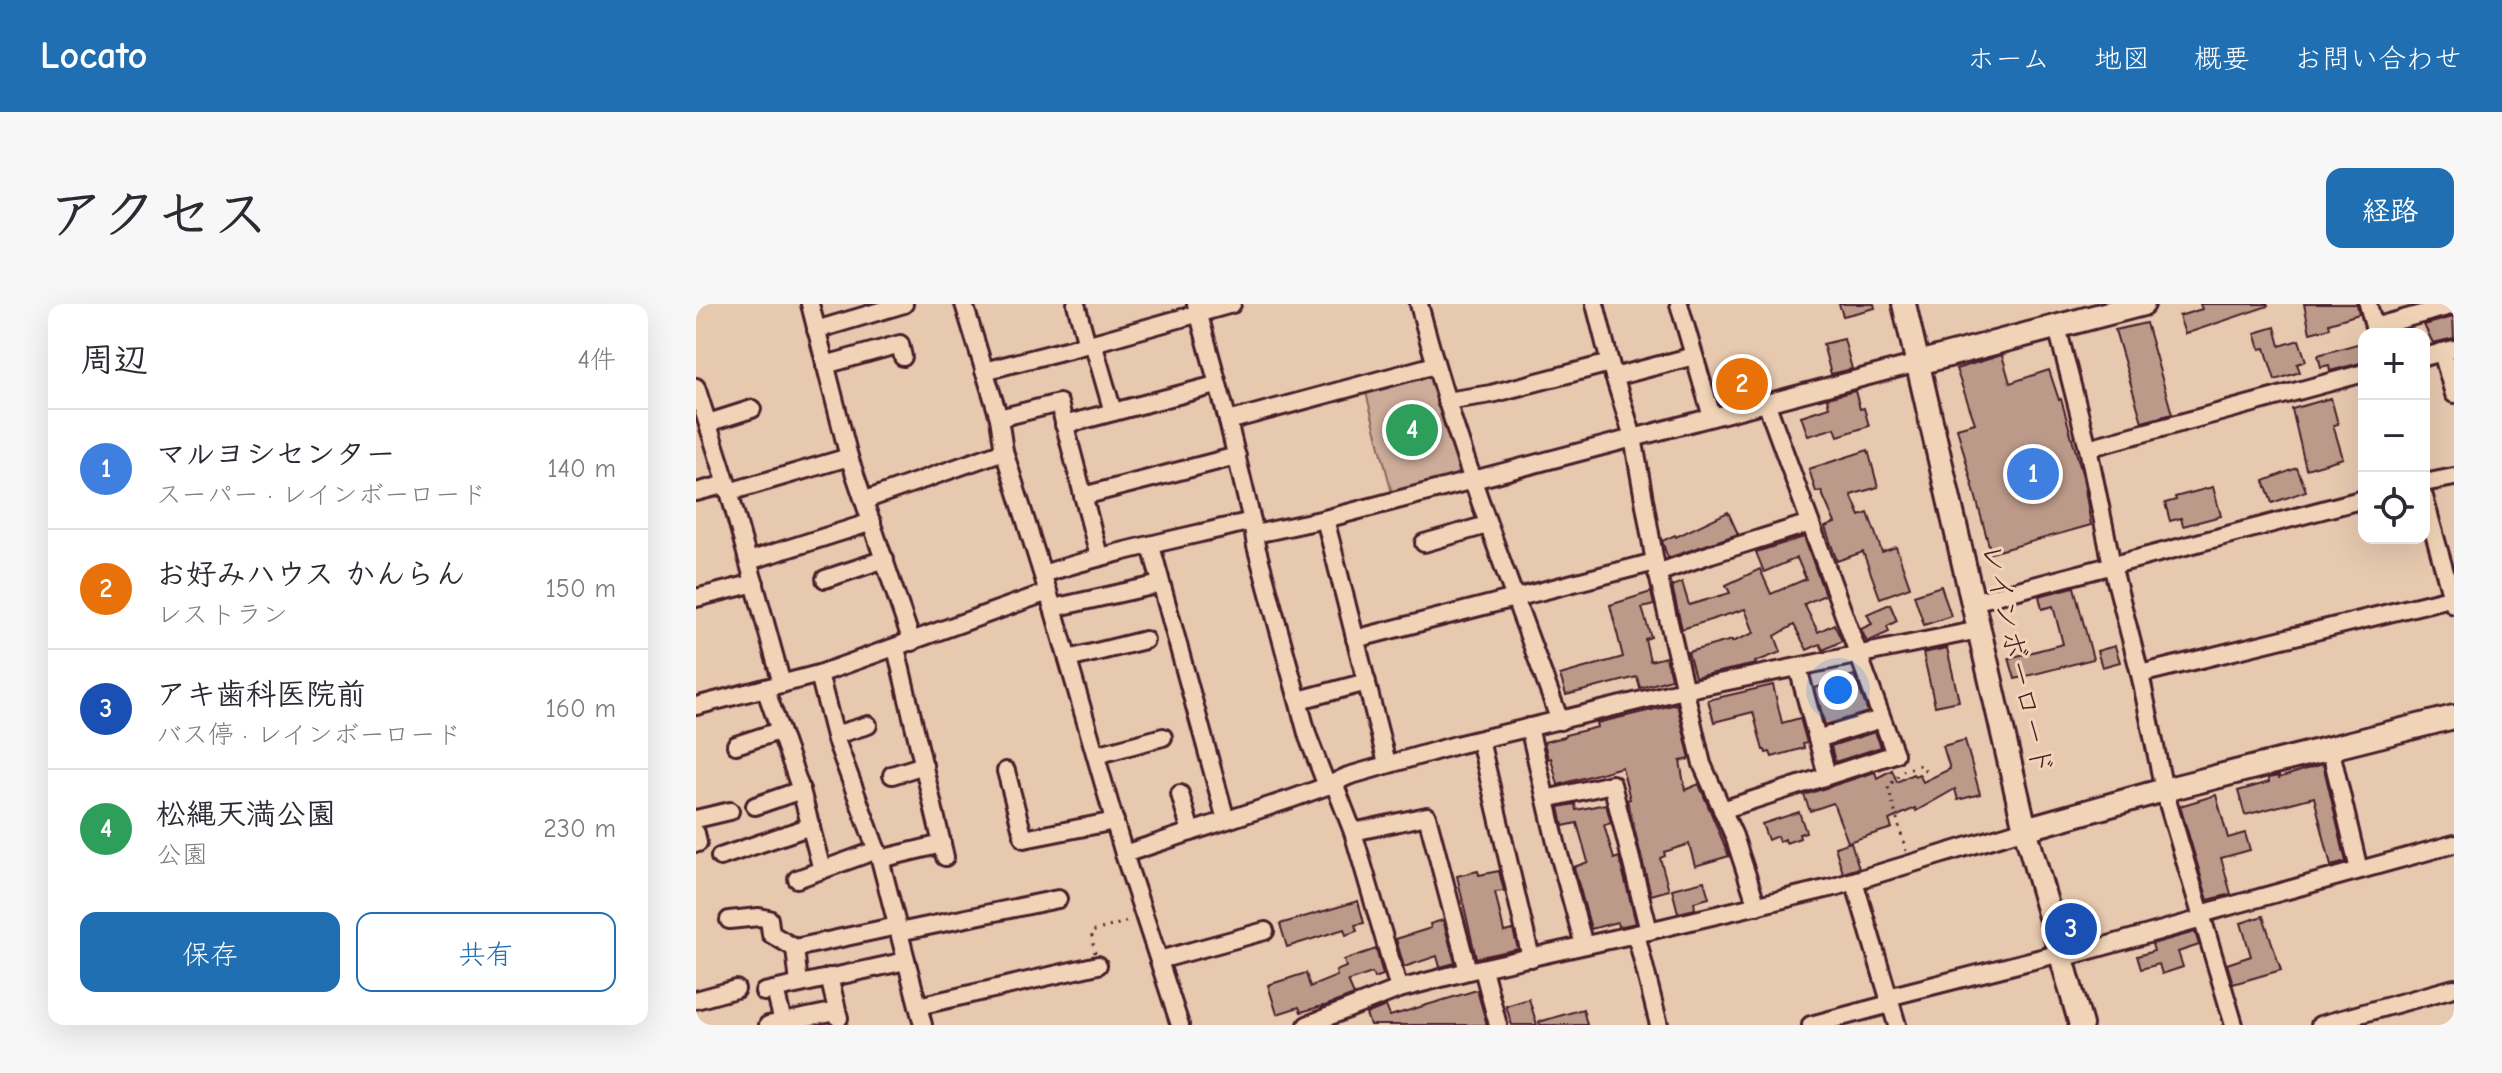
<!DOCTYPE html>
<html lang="ja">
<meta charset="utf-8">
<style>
body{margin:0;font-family:"Comic Neue","Klee One",sans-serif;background:#f7f7f7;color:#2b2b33}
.controls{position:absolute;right:24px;top:24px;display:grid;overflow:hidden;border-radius:16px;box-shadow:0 8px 32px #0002}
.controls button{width:72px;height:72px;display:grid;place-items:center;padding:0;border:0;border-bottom:2px solid #e1e1e2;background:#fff;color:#2b2b33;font:40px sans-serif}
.you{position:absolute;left:1142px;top:386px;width:28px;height:28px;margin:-20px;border:6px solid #fff;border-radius:50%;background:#1a73e8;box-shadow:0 0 0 12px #1a73e833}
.badge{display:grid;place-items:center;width:52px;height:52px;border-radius:50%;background:#1f6fb2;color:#fff;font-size:26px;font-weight:700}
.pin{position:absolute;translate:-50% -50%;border:4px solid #fff;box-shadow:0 2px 8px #0006}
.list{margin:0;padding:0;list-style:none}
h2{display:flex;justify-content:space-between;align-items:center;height:104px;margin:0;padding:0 32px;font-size:34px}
h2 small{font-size:26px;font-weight:400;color:#7c7c81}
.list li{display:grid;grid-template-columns:52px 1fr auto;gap:24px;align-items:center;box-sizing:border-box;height:120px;padding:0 32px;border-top:2px solid #e1e1e2}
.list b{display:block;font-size:30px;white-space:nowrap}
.list p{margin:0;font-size:26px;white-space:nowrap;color:#7c7c81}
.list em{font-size:26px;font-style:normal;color:#7c7c81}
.actions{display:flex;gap:16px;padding:24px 32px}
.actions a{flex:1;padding:18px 0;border:2px solid #1f6fb2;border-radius:16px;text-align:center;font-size:28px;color:#1f6fb2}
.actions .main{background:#1f6fb2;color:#fff}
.icon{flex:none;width:44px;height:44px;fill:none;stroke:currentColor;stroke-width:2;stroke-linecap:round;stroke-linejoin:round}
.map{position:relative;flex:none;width:1758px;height:721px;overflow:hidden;border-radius:16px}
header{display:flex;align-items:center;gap:48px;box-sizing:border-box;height:112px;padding:0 40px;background:#1f6fb2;color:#fff}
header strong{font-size:38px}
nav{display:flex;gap:44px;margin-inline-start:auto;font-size:28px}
.intro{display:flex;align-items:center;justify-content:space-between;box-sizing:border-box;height:192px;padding:0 48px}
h1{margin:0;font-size:56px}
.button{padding:20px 36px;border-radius:16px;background:#1f6fb2;color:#fff;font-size:28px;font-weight:700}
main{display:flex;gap:48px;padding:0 48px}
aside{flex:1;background:#fff;border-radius:16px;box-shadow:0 8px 32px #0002}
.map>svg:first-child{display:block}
</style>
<header>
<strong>Locato</strong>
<nav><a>ホーム</a><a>地図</a><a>概要</a><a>お問い合わせ</a></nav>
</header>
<div class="intro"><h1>アクセス</h1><a class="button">経路</a></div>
<main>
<aside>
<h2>周辺<small>4件</small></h2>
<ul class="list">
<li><span class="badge" style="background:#3f7fe0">1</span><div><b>マルヨシセンター</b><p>スーパー · レインボーロード</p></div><em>140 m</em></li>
<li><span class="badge" style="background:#e8710a">2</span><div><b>お好みハウス かんらん</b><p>レストラン</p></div><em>150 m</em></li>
<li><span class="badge" style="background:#1a4fb4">3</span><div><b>アキ歯科医院前</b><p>バス停 · レインボーロード</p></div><em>160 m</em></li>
<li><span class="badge" style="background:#2e9e5b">4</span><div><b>松縄天満公園</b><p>公園</p></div><em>230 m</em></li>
</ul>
<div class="actions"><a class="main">保存</a><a>共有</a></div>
</aside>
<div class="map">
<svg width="1758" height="721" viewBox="0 0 1758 721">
<rect width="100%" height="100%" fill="#e7c9af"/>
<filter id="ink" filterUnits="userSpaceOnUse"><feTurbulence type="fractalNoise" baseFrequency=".0125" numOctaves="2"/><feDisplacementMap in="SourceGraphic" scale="16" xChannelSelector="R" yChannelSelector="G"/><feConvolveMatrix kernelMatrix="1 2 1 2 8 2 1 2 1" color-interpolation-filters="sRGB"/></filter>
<g filter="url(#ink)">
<path fill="#cdad99" stroke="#8c6662" stroke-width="2" d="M730,70l8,3 25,93 -3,7 -64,16 -27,-104z"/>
<g fill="#bc9a8a" stroke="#4a1f2b" stroke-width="2">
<path d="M1143,0h35l1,4 -32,8z"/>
<path d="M1504,0h67l1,2 -83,28 -6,-18 23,-7z"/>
<path d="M1608,0h53l2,10 -30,9 1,5 -20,5z"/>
<path d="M1757,13l1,21 -21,5 -9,-18z"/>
<path d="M1450,19l26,91 -30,8 -27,-92z"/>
<path d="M1579,23l5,19 19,-6 7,21 -9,3 3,8 -25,8 -10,-32 -5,1 -5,-16z"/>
<path d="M1148,35l8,30 -21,5 -8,-30z"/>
<path d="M1668,38v20l-34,9 -1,-6 -8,2 -3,-12z"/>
<path d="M1306,51l8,28 39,-13 10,30 2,-1 22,78 8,48 -100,28 -34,-125 18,-5 -19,-54z"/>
<path d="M1054,69l5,21 -23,6 -6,-20z"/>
<path d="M1159,87l5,18 4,-1 5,18 -31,10 -3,-8 -27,8 -7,-20 28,-9 -2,-9z"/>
<path d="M1635,94l7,26 -5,1 10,33 -37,11 -14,-60z"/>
<path d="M1172,146l10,37 -27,8 9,21 8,-3 14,39 14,-5 14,40 -30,11 -17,-46 -26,9 -12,-34 10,-4 -14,-32 -5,1 -7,-23z"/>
<path d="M1601,164l9,23 -34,12 -8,-22z"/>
<path d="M1517,183l8,29 -38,10 -2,-8 -11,3 -5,-18 11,-3 -1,-3z"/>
<path d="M1032,208l10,22 -70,24 -6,-17 13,-6 1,2z"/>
<path d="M1108,233l21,58 -21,9 14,28 16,-8 8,17 -19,9 -3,-6 -13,6 -13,-25 -19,11 6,16 -26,10 1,2 -61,13 -7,-25 44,-12v2l22,-9 -9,-24 -63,20 -10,-43 10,-4 7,23 41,-12 -4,-8 34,-16 11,25 35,-15 -9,-21 -33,14 -8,-20z"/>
<path d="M1245,282l10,30 -27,9 -10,-30z"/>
<path d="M1378,283l19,72 -78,20 -6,-21 54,-14 -10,-38 -11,3 -3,-13z"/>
<path d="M955,288l3,13 -12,3 9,29 -6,2 5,22 16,-4 5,22 -31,9 -3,-11 -71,18 -6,-20 63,-18 -13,-52z"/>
<path d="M1194,300l7,17 -10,5 2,6 -22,10 -6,-13 11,-5 -5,-10z"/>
<path d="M1419,342l5,16 -18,5 -5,-16z"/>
<path d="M1251,344l12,53 -24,5 -12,-53z"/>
<path d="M1158,371l14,37 -43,13 -10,-37z"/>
<path d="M1077,381l9,38 18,-5 7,25 -4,1 1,4 -32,9 -2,-5 -4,1 -1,-3h-2l-10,-38 -39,10 -6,-22z"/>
<path d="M981,400l13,55 -10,2 5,29 14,-6 30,72 -34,10 -6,-22 -25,8 1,4 -5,2 9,32 -18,5 -24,-95 3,-1 -8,-32 -64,18 -7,-27 -3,1 -4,-17 21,-5v-2l33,-8 -1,-4z"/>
<path d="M1179,428l6,15 -46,15 -4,-16z"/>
<path d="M1269,436l15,54 -22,6 -3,-11 -39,22 -1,-3 -26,12 3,8 -44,14 -15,-39 -23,8 -6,-16 71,-23 2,6 15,-8 5,12 16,-8 2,2 4,-2 4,8 27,-13 -7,-23z"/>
<path d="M1627,460l23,98 -15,4 -17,-69 -69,18 -7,-24 31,-9 -1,-4 11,-2v2z"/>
<path d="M1520,491l12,43 17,-5 5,17 -29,8 10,36 -23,6 -28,-94z"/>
<path d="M879,500l1,6 30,-6 5,19 -7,2 10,34 5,-2 17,66 -18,4 -1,-5 -26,7 -17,-62 14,-5 -11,-39 -14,3 -4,-19z"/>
<path d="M1103,508l7,20 -7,2 1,4 -14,5 -1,-4 -6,3 -2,-6 -9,4 -6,-16z"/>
<path d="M1155,538l8,26 -16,5 -8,-26z"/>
<path d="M782,567l1,4 20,-4 5,20 -9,1 9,40 9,-2 5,19 -42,9 -19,-82z"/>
<path d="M1008,577l5,17 -15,4 1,7 -17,4 -6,-24z"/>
<path d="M662,597l6,22 -9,2 2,6 -11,4 -2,-6 -57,18 -7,-23z"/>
<path d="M1567,612l18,54 -48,14 -6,-20 24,-8 -10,-33z"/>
<path d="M747,616l12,43 -15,4 -3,-11 -33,11 -8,-28 35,-11 -1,-4z"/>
<path d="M1499,628l4,13 -21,7 5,15 -21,7 -3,-10 -18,5 -4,-13 17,-5 -2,-7z"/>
<path d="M680,645l7,26 -9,3 -2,-5 -24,8 6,14 -32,12v-1l-21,6 -2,-5 -22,7 -9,-29 38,-12 4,14 27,-11 -1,-5 10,-4 -2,-7z"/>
<path d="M781,686l10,35h-117l-4,-11 20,-8 4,10z"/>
<path d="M833,695l8,26h-25l-6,-19z"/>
<path d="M887,705l4,16h-47l-1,-3z"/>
</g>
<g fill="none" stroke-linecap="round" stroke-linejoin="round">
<defs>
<g id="street">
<path d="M114,0l39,153 63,185"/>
<path d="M268,0l35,114 5,33 49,157 71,246 56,171"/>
<path d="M380,0l11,40"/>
<path d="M500,0l32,117 24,100 4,25 52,191 19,49"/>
<path d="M723,0c37,142 91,279 141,417"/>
<path d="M899,0l15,59 23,74 22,125 47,202 32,72 23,70"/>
<path d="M983,0l33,113"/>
<path d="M1672,0l8,30"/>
<path d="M1361,23l31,121 24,117 28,109 24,116 70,235"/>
<path d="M1678,23l80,-22"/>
<path d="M120,26l88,-26"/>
<path d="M397,39l20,69"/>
<path d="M1746,48l12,42"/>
<path d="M1728,53l30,-8"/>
<path d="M129,61l75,-21 3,13"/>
<path d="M288,67l109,-28 139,-39"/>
<path d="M918,73l80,-21"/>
<path d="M0,83l31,97 55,200"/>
<path d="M750,97l45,-7 119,-31"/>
<path d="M303,114l60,-15 40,153"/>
<path d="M532,117l207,-56"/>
<path d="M12,119l44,-14"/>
<path d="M368,121l152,-40"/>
<path d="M1392,144l276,-75"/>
<path d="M1728,179l30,-6"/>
<path d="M0,188l31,-8"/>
<path d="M33,188l120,-35"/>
<path d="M387,192l154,-40"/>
<path d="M1728,193l30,108"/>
<path d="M169,196l139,-49"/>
<path d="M629,215l62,244"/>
<path d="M559,230l70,-15 593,-156"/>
<path d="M728,239l63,-18"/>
<path d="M455,242l75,274"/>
<path d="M53,257l123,-39"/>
<path d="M961,269l54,-19 99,-31"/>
<path d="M347,270c68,-22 139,-36 209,-53"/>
<path d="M129,275l60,-20"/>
<path d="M0,294l59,-15"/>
<path d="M1277,298l391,-103"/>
<path d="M357,304l108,-24"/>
<path d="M659,335l300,-77"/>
<path d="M200,344l49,209"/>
<path d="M372,355l77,-19"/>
<path d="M1102,364l29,107"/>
<path d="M123,370l17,66 44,119 43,166"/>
<path d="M1444,370l314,-77"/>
<path d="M69,384l36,102 21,80"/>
<path d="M603,396l68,-18"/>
<path d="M0,402l123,-32 229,-82"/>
<path d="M833,423l28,120 27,98"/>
<path d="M139,431l33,-10"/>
<path d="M1121,435l64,-20"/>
<path d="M784,436l51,218"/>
<path d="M40,441l43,-14"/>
<path d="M1634,443l29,123"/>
<path d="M400,451l67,-18"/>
<path d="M310,467l18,68 91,-18"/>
<path d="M196,471l32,-10"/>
<path d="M638,479l19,49 46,157"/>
<path d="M484,490l11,38"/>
<path d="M850,495l66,-15 37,147"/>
<path d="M59,502l46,-16"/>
<path d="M1026,506l173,-56 -129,-352"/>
<path d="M0,515l34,-8"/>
<path d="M657,528l74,-16 41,155"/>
<path d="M0,529l2,10"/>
<path d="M428,550l167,-55 36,-13 21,-10 108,-31 228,-55 295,-60"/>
<path d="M24,553l91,-31"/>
<path d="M184,555l62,-15"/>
<path d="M101,575l80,-29"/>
<path d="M1158,577l43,144"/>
<path d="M1505,610l253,-70"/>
<path d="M33,616l30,-3 10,2 2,15 24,14"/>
<path d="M203,628l159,-33"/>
<path d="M940,630l23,91"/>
<path d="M1366,654l140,-39"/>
<path d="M463,656l106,-29"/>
<path d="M787,665l15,56"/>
<path d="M133,673l10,41"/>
<path d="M103,680l-4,-36 102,-22"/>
<path d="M79,686l8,32"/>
<path d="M68,688l142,-31"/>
<path d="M1192,693l173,-44"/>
<path d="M0,696l40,-11"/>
<path d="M222,702l180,-41"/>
<path d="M72,721l69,-14"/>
<path d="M611,721l92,-36 69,-18 168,-37 198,-47 191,-58"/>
<path d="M1115,721l79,-21"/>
<path d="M1624,721l134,-37"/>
</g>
<g id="secondary">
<path d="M1208,0l121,525 56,196"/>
<path d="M1222,59l225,-59"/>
<path d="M1329,525l139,-39 290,-73"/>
</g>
</defs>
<use href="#street" stroke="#4a1f2b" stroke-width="22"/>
<use href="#secondary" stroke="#4a1f2b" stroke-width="28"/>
<g stroke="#4a1f2b" stroke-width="3" stroke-dasharray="2 6" stroke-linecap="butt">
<path d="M1210,547l-18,-64 15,-16 17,-6 7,7"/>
<path d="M399,649l-4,-21 38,-11"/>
</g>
<use href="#street" stroke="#f1d4b7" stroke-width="16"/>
<use href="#secondary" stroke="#f1d4b7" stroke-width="22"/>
</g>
</g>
<g text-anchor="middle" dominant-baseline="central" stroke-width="6" stroke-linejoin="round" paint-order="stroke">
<g font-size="30" fill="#4a1f2b" stroke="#f1d4b7">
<text transform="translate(1321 355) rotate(77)">レインボーロード</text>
</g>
</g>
</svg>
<div class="controls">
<button>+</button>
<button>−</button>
<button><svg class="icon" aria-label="locate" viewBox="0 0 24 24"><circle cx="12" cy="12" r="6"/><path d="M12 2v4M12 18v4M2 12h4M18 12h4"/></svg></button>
</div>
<div class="you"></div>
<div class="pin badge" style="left:1337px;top:170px;background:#3f7fe0">1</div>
<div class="pin badge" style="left:1046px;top:80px;background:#e8710a">2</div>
<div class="pin badge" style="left:1375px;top:625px;background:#1a4fb4">3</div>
<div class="pin badge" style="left:716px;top:126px;background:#2e9e5b">4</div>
</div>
</main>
